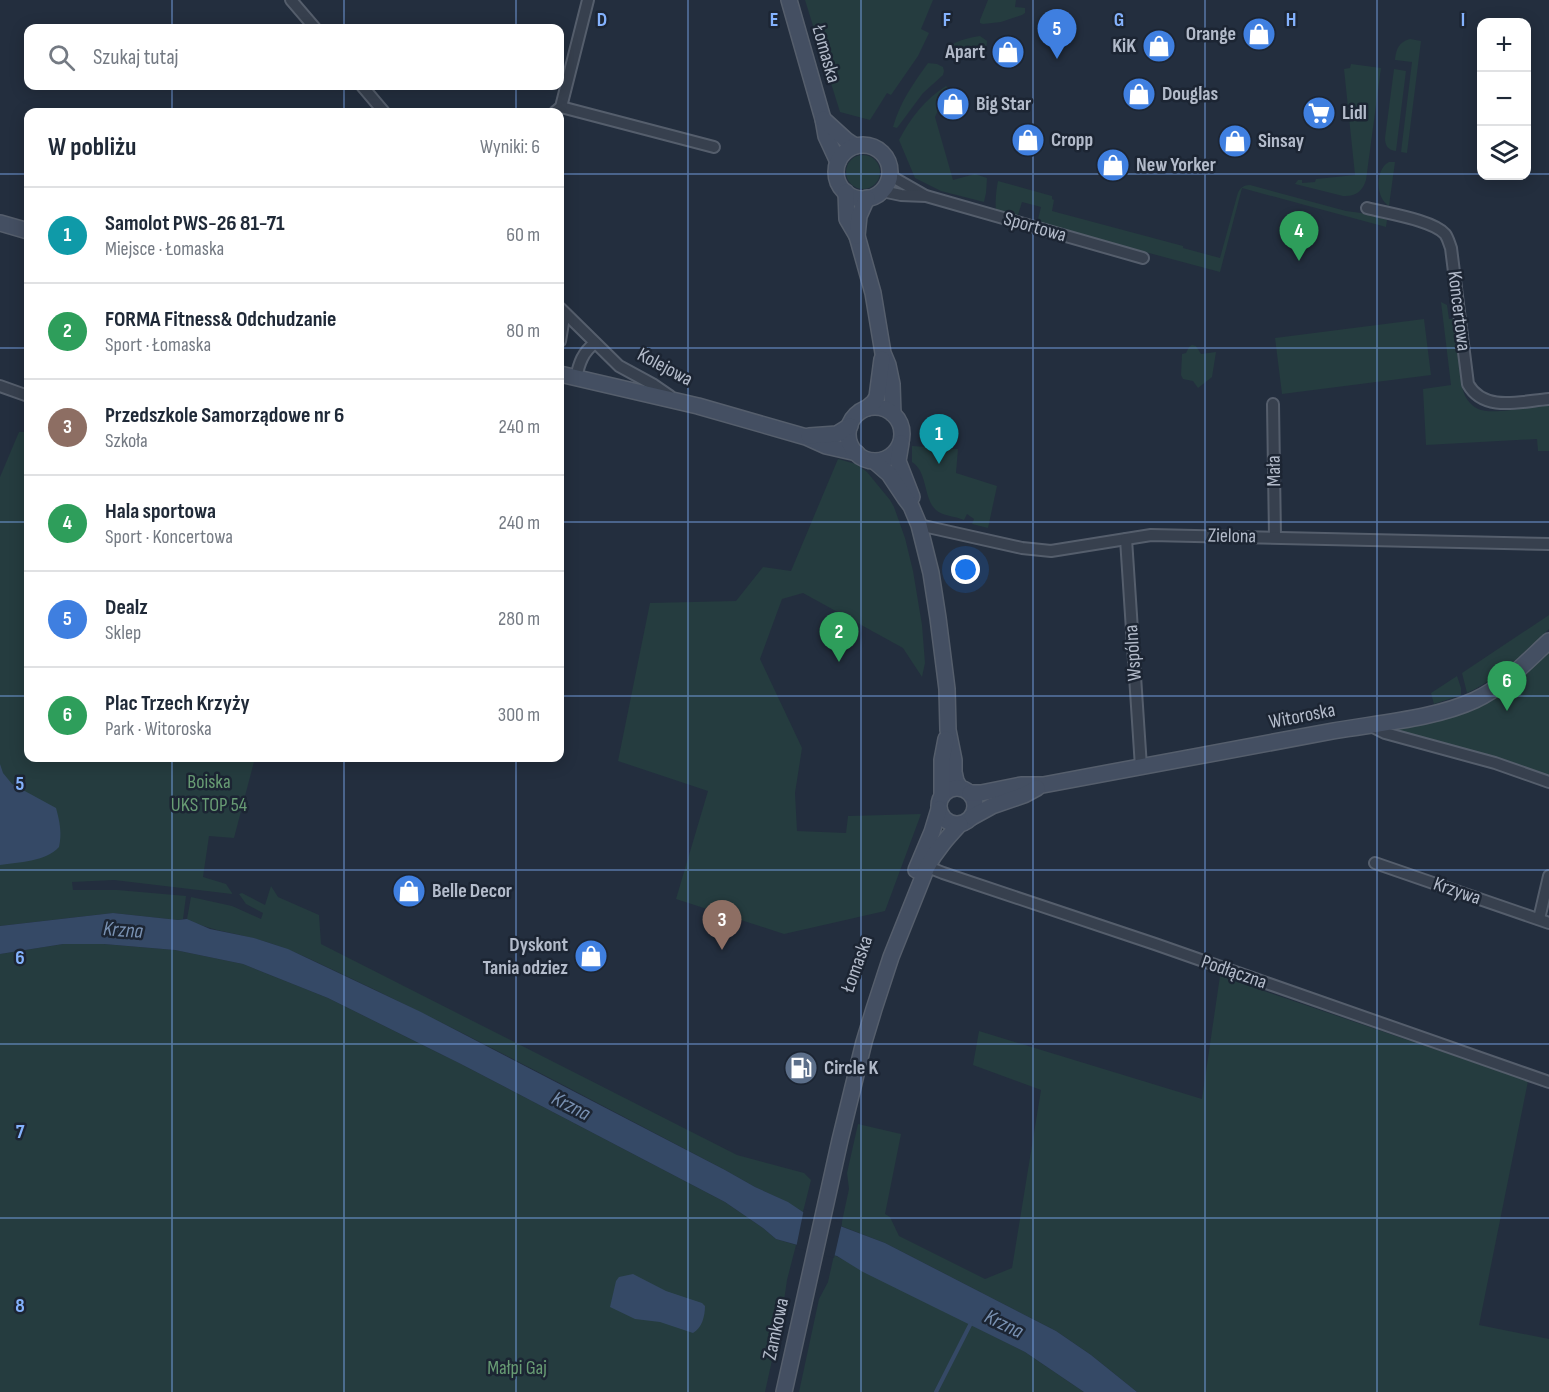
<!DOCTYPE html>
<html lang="pl">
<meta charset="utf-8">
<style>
body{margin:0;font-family:"Sofia Sans Condensed",sans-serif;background:#f6f6f7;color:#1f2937}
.controls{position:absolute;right:18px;top:18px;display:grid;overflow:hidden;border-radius:12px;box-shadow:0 3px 15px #0003}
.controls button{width:54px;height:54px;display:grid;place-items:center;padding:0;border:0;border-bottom:2px solid #e0e1e3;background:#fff;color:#1f2937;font:30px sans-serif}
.you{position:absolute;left:966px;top:570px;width:21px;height:21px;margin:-15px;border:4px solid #fff;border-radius:50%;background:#1a73e8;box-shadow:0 0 0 9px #1a73e833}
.badge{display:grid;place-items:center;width:39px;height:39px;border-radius:50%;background:#4c6790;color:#fff;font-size:20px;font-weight:700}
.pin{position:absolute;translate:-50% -50px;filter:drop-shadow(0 2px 3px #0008)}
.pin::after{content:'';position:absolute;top:32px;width:21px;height:18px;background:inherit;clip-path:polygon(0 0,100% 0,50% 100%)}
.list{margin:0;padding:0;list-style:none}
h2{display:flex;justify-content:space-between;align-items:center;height:78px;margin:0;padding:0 24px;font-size:26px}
h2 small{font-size:20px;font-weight:400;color:#747a83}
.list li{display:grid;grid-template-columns:39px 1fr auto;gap:18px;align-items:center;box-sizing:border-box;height:96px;padding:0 24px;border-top:2px solid #e0e1e3}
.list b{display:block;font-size:22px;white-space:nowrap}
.list p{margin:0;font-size:20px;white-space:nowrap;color:#747a83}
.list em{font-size:20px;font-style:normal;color:#747a83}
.icon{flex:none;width:33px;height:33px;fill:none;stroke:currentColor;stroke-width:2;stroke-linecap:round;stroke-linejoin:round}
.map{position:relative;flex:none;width:1549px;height:1392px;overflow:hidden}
.search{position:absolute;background:#fff;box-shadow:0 3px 15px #0003;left:24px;top:24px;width:540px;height:66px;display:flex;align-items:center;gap:15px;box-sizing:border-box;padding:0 21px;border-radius:12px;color:#747a83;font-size:22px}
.panel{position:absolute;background:#fff;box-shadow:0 3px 15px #0003;left:24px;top:108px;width:540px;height:654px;border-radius:12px}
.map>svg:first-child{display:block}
</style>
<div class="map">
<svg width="1549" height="1392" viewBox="0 0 1549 1392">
<rect width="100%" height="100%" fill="#232e3e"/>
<g fill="#253c3f">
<path d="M805,0h128l-12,29 8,4 -11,23 -27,39 -4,-2 -17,27 -30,-8z"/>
<path d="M988,0h28l-1,7 10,1v5l-3,2 -21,7 -18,2 -3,-1v-3z"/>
<path d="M980,36l7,5c0,7 -3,10 -9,13l-2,-3 -6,2 -14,2 -1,4 -6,-1 -4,-4v-5c10,-8 22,-11 35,-13z"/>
<path d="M1410,39l11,2 -14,112 -6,-1 11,-90 -17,-2c1,-11 4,-18 15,-21z"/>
<path d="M928,63l9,1 6,3 1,4 -1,4 -20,18 -26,35 -4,-1c7,-25 20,-43 35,-64z"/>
<path d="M1351,64l30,4 -15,112c-3,11 -11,17 -23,16l-48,-12 3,-4h4v3l13,-1 1,-3 39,-4 -11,-106 6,-1z"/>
<path d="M1394,69l12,2 -10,80c-8,-1 -11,-5 -11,-13z"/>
<path d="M946,86l2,2 -13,29 18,63 22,-6 12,4 -1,15 -2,9 -43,-11 -26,-13 -16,-38c11,-21 26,-41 47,-54z"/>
<circle cx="863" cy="172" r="17"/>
<path d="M1389,162h6l-6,44c-14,-8 -14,-37 0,-44z"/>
<path d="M998,181l54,15v3l2,1 -2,11 131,35v2l37,10 17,-62c2,-7 5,-11 13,-11l96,26 15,2 26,7 -1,7 -144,-39 -22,84 -183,-49 4,-16 -19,-5 -5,16 -21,-6c-1,-11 0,-20 2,-31z"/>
<path d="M1441,302l6,3 2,14h4l10,71c2,9 9,17 18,20 14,4 52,-3 68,-5v46h-11l-1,-12 -111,6 -3,-56 28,-4z"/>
<path d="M1424,319l7,56 -149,19 -7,-56z"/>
<path d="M1192,345l4,1 5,8 15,-2 -4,25 -14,11 -5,-7 -10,-2 -2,-4 1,-21 4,-1 3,-6z"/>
<path d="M19,432h9v326h227l-21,80 -25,-2 -6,41 23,7 6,9v1l-118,-14 -42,2 1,8h44l69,6 -3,23 -5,1 -65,-7 -113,13v-449z"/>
<path d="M912,446l46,3 -2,24 41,13 -9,42 -16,-4 2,-5 -7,-5 -3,6c-9,-4 -22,-4 -28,-10 -13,-12 -8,-38 -24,-48z"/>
<path d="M838,459l18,5 11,8 23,28 4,7 11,31 8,33 9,54 3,38 -3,14 -19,-29 -100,-55 -21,6 -22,60 42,89 -7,45 2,38 49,2 2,-17 73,-2 -36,97 -101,23 -108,-35 32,-108 -90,-30 32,-158 86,-2 27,-34 28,4z"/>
<path d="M1549,615v14c-26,24 -50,49 -82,64l-5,-20z"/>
<path d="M1549,652v124l-55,-19 -95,-26 -1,-1 1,-2 111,-42z"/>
<path d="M1457,676l4,12v7l-27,9 -3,-11z"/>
<path d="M271,886l7,11 41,18 2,29 416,211 67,18 7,7 -8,32 -16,-10 -32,-15 -30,-17c-137,-72 -273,-145 -413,-210 -19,-9 -39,-17 -60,-22 -22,-6 -44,-8 -65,-19l4,-22 41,9 29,13 2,-6 -17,-9 -7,-10 3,-1 23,12z"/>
<path d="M63,944h41l71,6 68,14 85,34 133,66 264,138 38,26 13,11 20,6 -9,35 -5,35 -17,77h-765v-438z"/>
<path d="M1220,976l308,105 -49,244 70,14v53h-412l-46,-37 -35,-24 -171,-88 -44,-17 8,-37 -2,-16 11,-49 43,10 -16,80 5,3 9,19 86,43 27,-11 29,-178 -68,-25 6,-34 223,68z"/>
<path d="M834,1255l191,97 59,40h-285l20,-93 9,-17z"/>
</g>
<g fill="#354966">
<path d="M0,764l3,9 9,11 44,24c4,14 6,26 3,39 -14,15 -40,15 -59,18z"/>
<path d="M113,913l65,7 9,-1 23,10 44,9 34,11 133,63 304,158 30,17 33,15 15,10 82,31 171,88 35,24 46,37h-53l-59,-40 -162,-80 -26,-16 -61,-17 -13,-11 -38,-26 -264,-138 -133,-66 -85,-34 -68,-14 -71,-6h-41l-63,10v-28z"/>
<path d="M633,1274l33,17 36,12 3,3c0,10 -3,22 -12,27l-33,-11 -25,-3 -25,-12 6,-26 3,-4z"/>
</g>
<path fill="#232e3e" d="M804,1209l38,14 -8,35 -38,-10z"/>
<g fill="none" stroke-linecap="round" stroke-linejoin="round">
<path stroke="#354966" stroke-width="4" d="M936,1392l35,-69"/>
<defs>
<g id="street">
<path d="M291,0l24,28"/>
<path d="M362,86l22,26"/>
<path d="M561,107l153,40"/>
<path d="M555,112l6,-5 27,-107"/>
<path d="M889,175l35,20"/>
<path d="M882,191l19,4 25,1 217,62"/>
<path d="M1367,208c18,5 66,12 78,26 3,4 4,9 6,14l17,136c16,29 54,17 81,15"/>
<path d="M560,308l59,58 35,19 16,11"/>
<path d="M560,341l3,-18 -3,-14"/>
<path d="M576,378c3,-15 7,-26 19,-35"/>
<path d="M0,386l28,10"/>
<path d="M1273,404l2,133"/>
<path d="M919,525l103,23 29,3 100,-16 398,9"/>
<path d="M1126,539l15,228"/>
<path d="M1369,725l16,8 110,30 54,19"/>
<path d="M1375,863l174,60"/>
<path d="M923,865l20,8 212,71 394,138"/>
<path d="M1539,919l10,-43"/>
</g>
<g id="secondary">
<path d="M789,0l34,119 3,17 12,26"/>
<path d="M823,119l23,21 9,6"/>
<circle cx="863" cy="172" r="27"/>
<path d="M846,192l1,27 10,17 16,57 10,60 5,12 4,19 1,30"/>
<path d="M0,223l28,8"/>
<path d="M857,236l2,-20 8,-18"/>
<path d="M560,374l138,32 108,31 20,9 31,7"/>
<circle cx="875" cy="434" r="27"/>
<path d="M867,408l7,-6 3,-5 5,-38"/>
<path d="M809,436l28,-2 13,-8"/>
<path d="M901,443l-3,18 14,36"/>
<path d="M874,461l15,13 16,24 6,8 8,19 12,48 7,45 9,71 1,41 6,30v12l2,9 4,7"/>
<circle cx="957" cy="806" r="18"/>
<path d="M970,793h11l40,-8h22c97,-18 193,-36 290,-54 45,-8 101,-12 142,-31 28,-13 51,-38 74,-59"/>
<path d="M942,796v-36l4,-21"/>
<path d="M972,817l20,-11 32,-11 13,-7"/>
<path d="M916,870l16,-38 7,-23"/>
<path d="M784,1392l56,-252 24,-98 10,-33 17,-52 36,-90c9,-17 21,-30 33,-43"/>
</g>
</defs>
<use href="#street" stroke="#555e6c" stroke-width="14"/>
<use href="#secondary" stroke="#555e6c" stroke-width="18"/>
<use href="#street" stroke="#37404e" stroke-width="10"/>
<use href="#secondary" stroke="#444f62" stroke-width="15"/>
</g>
<path fill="none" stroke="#84b2fd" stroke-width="1.5" stroke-opacity="0.55" d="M172,0v28M344,0v28M516,0v28M688,0v1392M861,0v1392M1033,0v1392M1205,0v1392M1377,0v1392M172,86v26M344,86v26M516,86v26M0,174h28M560,174h922M1526,174h23M0,348h28M560,348h989M0,522h28M560,522h989M0,696h28M560,696h989M172,758v634M344,758v634M516,758v634M0,870h1549M0,1044h1549M0,1218h1549"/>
<defs>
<symbol id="shop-disc" viewBox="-11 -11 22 22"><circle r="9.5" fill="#3f7fe0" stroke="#1c2533"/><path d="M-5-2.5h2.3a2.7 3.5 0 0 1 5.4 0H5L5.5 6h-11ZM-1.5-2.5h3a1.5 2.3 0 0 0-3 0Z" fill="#fff"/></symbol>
<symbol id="supermarket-disc" viewBox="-11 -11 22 22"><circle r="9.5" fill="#3f7fe0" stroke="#1c2533"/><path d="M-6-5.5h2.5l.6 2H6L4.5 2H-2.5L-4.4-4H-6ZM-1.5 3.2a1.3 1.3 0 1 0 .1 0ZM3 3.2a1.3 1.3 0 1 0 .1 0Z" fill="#fff"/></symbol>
<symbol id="fuel-disc" viewBox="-11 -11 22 22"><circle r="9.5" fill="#5c6f8a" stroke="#1c2533"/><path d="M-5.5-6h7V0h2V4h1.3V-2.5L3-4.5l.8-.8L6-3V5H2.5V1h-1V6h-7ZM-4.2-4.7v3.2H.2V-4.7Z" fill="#fff"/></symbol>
</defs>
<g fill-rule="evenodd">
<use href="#shop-disc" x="1240" y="15" width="38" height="38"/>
<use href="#shop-disc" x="1140" y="27" width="38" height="38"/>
<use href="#shop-disc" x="989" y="33" width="38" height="38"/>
<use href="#shop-disc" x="1120" y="75" width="38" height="38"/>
<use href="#shop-disc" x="934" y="85" width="38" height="38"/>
<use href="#supermarket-disc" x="1300" y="94" width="38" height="38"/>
<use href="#shop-disc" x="1009" y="121" width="38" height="38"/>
<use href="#shop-disc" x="1216" y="122" width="38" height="38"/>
<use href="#shop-disc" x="1094" y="146" width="38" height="38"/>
<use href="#shop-disc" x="390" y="872" width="38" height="38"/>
<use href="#shop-disc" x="572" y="937" width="38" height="38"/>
<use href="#fuel-disc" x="782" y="1049" width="38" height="38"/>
</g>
<g text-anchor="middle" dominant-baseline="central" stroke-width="5" stroke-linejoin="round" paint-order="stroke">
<g font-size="20" font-weight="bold" fill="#b3bbca" stroke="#1c2533" text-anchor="start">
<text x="1236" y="34" text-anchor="end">Orange</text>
<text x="1136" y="46" text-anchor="end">KiK</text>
<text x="985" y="52" text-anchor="end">Apart</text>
<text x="1162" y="94">Douglas</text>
<text x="976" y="104">Big Star</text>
<text x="1342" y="113">Lidl</text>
<text x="1051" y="140">Cropp</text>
<text x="1258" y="141">Sinsay</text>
<text x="1136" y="165">New Yorker</text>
<text x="432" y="891">Belle Decor</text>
<text x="568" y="945" text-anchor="end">Dyskont<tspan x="568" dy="23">Tania odziez</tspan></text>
<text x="824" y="1068">Circle K</text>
</g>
<g font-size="20" fill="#b3bbca" stroke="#1c2533">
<text transform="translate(826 54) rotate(74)">Łomaska</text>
<text transform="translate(1035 227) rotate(16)">Sportowa</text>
<text transform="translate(1459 311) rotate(83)">Koncertowa</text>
<text transform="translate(665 367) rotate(28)">Kolejowa</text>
<text transform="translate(1274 471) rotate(-91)">Mała</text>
<text transform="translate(1232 536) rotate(1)">Zielona</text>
<text transform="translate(1133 653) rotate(-94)">Wspólna</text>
<text transform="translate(1302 716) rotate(-11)">Witoroska</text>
<text transform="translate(1457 891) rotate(19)">Krzywa</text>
<text transform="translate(857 964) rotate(-70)">Łomaska</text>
<text transform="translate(1234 972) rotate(19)">Podłączna</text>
<text transform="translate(776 1329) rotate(-78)">Zamkowa</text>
</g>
<g font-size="20" fill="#689c74" stroke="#1c2533">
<text x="209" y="782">Boiska<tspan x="209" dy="23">UKS TOP 54</tspan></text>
<text x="517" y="1368">Małpi Gaj</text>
</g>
<g font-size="21" font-style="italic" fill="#7991b2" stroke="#1c2533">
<text transform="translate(123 930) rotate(4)">Krzna</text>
<text transform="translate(571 1106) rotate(27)">Krzna</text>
<text transform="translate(1004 1324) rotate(26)">Krzna</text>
</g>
</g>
<g font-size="20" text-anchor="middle" font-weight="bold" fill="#84b2fd" stroke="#1c2533" stroke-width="5" stroke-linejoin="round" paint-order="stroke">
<text x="602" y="26">D</text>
<text x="774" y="26">E</text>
<text x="947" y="26">F</text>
<text x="1119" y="26">G</text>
<text x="1291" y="26">H</text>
<text x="1463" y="26">I</text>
<text x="20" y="790">5</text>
<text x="20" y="964">6</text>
<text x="20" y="1138">7</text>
<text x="20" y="1312">8</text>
</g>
</svg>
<div class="controls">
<button>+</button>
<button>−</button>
<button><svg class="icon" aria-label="layers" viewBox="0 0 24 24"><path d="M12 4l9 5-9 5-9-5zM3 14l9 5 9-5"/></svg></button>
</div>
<div class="you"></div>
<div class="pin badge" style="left:939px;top:464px;background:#0f9aa8">1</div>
<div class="pin badge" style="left:839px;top:662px;background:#2e9e5b">2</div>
<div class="pin badge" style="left:722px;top:950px;background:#8d6e63">3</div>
<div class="pin badge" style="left:1299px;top:261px;background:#2e9e5b">4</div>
<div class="pin badge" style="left:1057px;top:59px;background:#3f7fe0">5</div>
<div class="pin badge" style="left:1507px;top:711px;background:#2e9e5b">6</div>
<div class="search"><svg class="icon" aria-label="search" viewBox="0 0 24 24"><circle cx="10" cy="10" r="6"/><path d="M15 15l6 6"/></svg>Szukaj tutaj</div>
<section class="panel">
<h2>W pobliżu<small>Wyniki: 6</small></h2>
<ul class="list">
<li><span class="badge" style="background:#0f9aa8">1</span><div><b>Samolot PWS-26 81-71</b><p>Miejsce · Łomaska</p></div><em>60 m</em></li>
<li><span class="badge" style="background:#2e9e5b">2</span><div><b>FORMA Fitness&amp; Odchudzanie</b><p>Sport · Łomaska</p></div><em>80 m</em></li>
<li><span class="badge" style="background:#8d6e63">3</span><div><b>Przedszkole Samorządowe nr 6</b><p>Szkoła</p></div><em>240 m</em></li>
<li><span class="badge" style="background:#2e9e5b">4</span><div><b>Hala sportowa</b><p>Sport · Koncertowa</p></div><em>240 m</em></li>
<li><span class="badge" style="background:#3f7fe0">5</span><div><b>Dealz</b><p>Sklep</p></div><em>280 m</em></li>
<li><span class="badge" style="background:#2e9e5b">6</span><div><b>Plac Trzech Krzyży</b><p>Park · Witoroska</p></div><em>300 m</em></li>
</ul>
</section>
</div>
